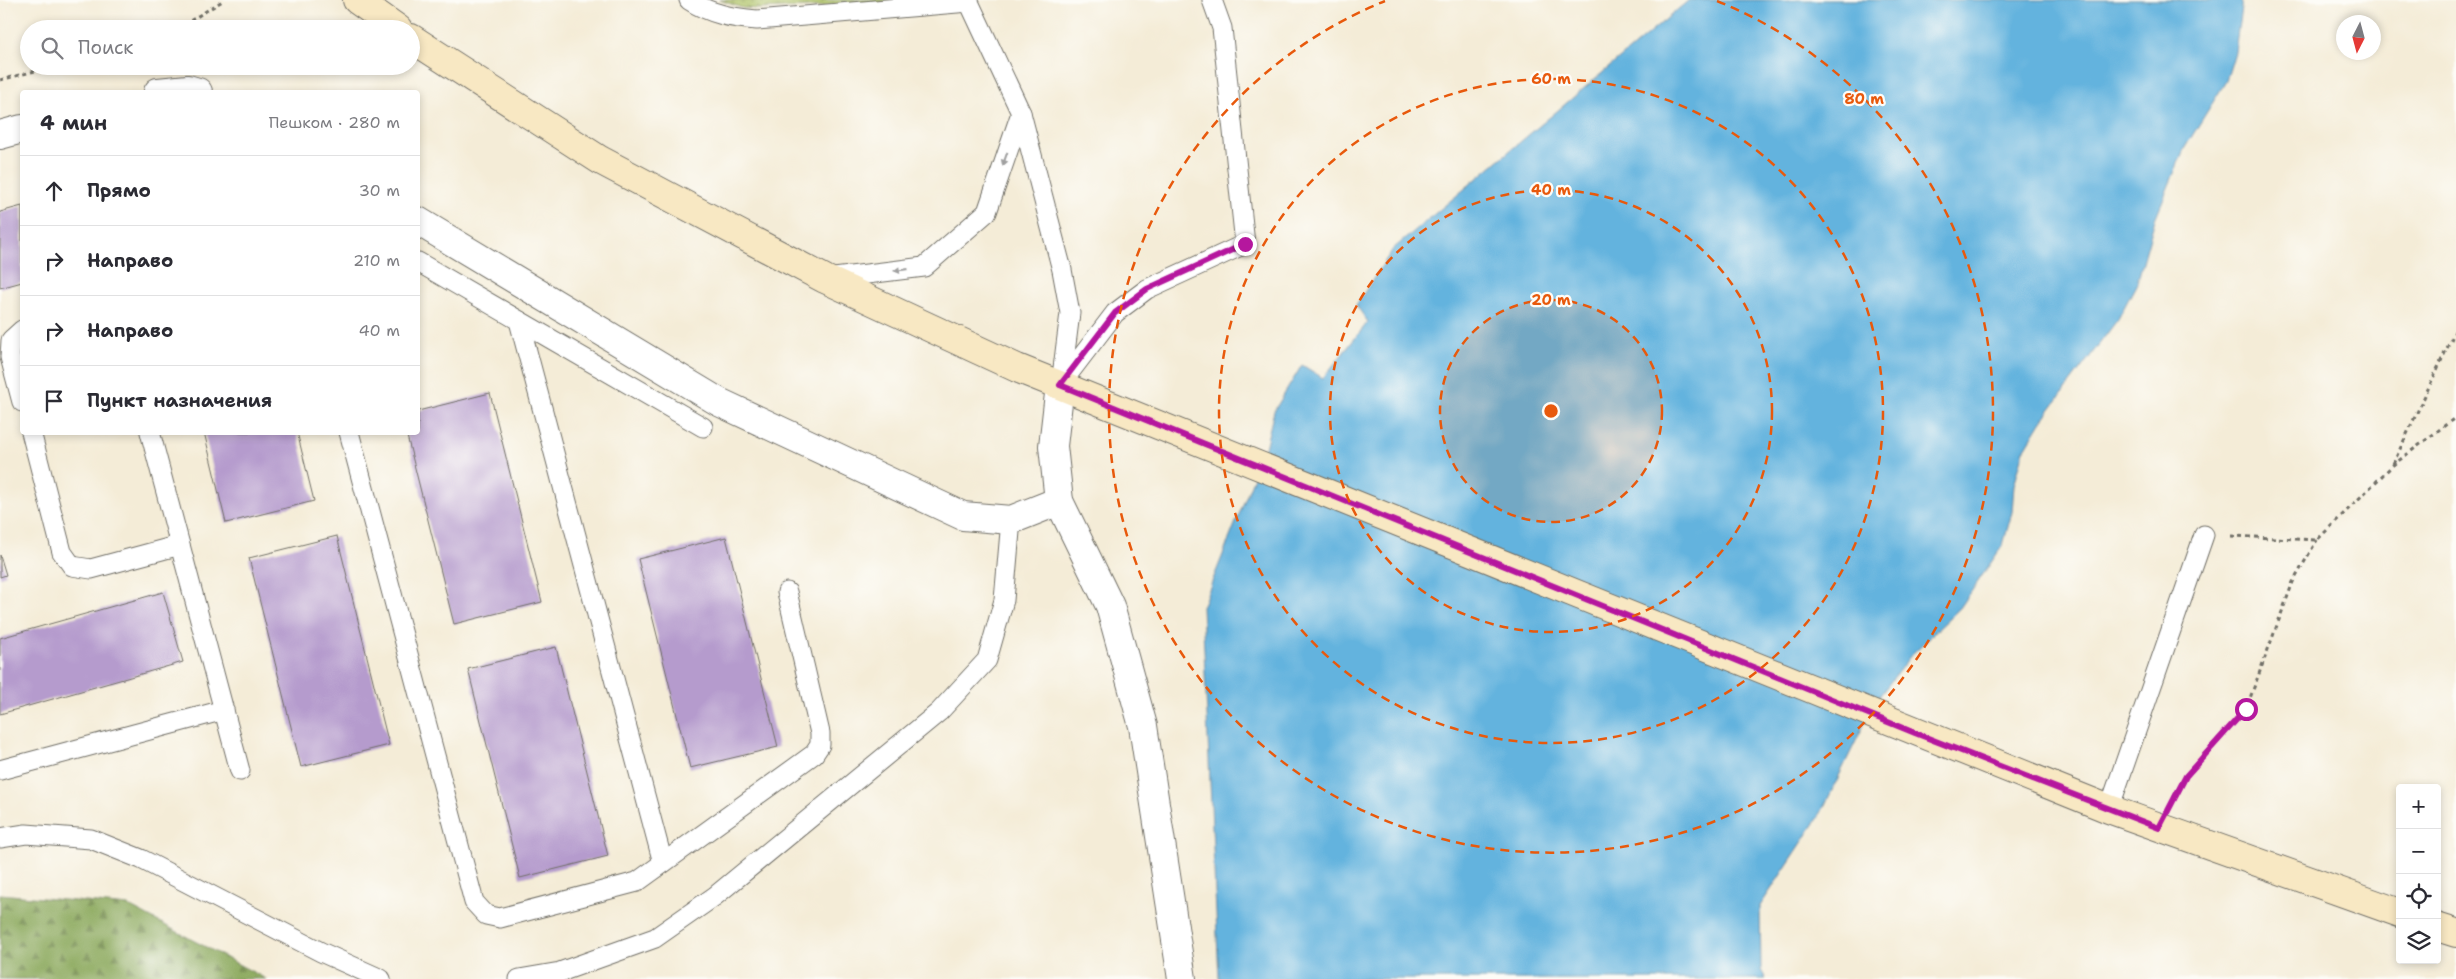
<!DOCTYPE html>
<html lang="ru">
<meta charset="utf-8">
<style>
body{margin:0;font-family:"Shantell Sans",sans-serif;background:#f7f7f7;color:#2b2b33}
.controls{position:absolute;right:15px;bottom:15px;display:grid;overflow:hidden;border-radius:5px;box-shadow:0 2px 8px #0003}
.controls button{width:45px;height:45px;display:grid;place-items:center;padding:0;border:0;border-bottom:1px solid #e1e1e2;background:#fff;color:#2b2b33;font:25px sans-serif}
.compass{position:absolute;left:2336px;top:15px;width:45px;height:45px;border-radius:50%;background:#fff;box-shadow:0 2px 8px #0003;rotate:186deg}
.stop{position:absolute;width:15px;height:15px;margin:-11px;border:4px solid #b5179e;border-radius:50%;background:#fff}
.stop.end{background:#b5179e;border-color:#fff;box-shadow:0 1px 5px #0008}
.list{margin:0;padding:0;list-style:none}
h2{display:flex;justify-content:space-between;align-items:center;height:65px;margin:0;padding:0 20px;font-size:21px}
h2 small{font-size:16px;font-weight:400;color:#7c7c81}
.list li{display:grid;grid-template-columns:32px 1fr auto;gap:15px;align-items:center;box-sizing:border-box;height:70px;padding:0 20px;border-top:1px solid #e1e1e2}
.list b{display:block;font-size:19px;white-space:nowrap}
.list em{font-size:16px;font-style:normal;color:#7c7c81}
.icon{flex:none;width:28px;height:28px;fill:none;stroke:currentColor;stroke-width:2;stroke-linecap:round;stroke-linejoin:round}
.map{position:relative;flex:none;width:2456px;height:979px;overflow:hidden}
.search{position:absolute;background:#fff;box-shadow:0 2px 8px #0003;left:20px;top:20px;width:400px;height:55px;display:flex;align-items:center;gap:12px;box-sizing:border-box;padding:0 18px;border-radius:28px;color:#7c7c81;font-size:19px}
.panel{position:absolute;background:#fff;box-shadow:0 2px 8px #0003;left:20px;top:90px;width:400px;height:345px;border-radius:5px}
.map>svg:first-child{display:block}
</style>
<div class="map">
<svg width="2456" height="979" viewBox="0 0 2456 979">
<defs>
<pattern id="grass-dots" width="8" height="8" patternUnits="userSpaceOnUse" patternTransform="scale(1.25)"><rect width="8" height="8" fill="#aec266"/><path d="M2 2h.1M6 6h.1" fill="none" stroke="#8e9e54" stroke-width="1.8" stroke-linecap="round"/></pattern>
<pattern id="forest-firs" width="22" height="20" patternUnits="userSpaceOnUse" patternTransform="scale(1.25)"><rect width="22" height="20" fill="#8aa85b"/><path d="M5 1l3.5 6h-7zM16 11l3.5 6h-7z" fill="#71894b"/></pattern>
</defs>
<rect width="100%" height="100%" fill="#fdfcf7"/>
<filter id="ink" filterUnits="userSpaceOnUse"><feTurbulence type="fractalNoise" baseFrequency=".02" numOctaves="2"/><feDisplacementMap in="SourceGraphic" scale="10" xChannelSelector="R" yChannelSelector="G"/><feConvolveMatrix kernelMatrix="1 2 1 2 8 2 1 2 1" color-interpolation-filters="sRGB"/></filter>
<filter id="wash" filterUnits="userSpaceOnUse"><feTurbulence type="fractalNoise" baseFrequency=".0096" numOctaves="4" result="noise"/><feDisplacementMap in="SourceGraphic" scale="20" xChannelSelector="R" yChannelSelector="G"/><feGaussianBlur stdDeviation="1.12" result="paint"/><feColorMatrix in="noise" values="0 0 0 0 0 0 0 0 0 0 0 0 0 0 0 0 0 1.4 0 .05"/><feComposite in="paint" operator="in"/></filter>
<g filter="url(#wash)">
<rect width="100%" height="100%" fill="#f4ecd7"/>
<path fill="url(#grass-dots)" stroke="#6c7648" d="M720,0h173l-5,4 -129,5 -17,-1z"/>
<path fill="url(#forest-firs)" stroke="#5a6a43" d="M0,894l129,12 137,73h-266z"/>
<path fill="#64b3de" stroke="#486f84" d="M1689,0h553l-7,52 -9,29 -42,68 -29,70 -18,64 -19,36 -77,103 -17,28 -10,35 -2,27 -9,33 -43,63 -49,47 -36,47 -56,115 -59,89 1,64 5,9h-547l-17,-372 62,-155 10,-41 28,-46 21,13 45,-56 -12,-17 37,-56z"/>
<g id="blocks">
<g fill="#b59bcd">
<path d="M22,206v76l-22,6v-76z"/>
<path d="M490,393l52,209 -88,22 -48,-192h12v-21z"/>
<path d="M204,432h93l17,69 -88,22z"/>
<path d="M337,536l52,209 -88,22 -52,-209z"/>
<path d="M726,537l52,210 -88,21 -52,-209z"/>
<path d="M0,555l6,20 -6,2z"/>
<path d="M163,592l20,70 -183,52v-76z"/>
<path d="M556,647l52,209 -88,22 -52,-209z"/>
</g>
</g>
</g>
<g filter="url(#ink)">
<use href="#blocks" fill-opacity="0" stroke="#716f67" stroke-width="1"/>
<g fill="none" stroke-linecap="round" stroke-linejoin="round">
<defs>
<g id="service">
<path d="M689,0c21,14 43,18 68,20l212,-18"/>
<path d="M968,0l53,113 41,157 8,43 -9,71"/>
<path d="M418,262l285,165"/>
<path d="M826,279l98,-12 63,-55 34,-99"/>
<path d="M519,321l144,542"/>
<path d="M22,330l-11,10 -1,17 12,45"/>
<path d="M1060,385l55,-72 32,-24 98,-45 -23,-216 -10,-28"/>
<path d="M31,432l31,120 10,14 19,3 89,-24"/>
<path d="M150,432l90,339"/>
<path d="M349,432l125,470 12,13 14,3 137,-36 177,-128 6,-9v-12l-33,-141"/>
<path d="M0,770l224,-60"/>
<path d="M2109,809l95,-274"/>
<path d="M0,838l26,-4 65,5 50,20 180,93 60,27"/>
<path d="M519,979l41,-7 95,-34 60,-42 224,-184 48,-52 17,-60 7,-80"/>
</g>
<g id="minor">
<path d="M158,92l30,-3 10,3"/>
<path d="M0,135l22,-6"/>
<path d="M418,221l301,181 244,114 48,4 48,-19"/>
<path d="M1060,385l-7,61 6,55 51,105 33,120 39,253"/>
</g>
<g id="secondary">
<path d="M357,0l41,29"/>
<path d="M411,38l189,122 225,119 192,89 1092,441 291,104"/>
<path d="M2437,927l19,6"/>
</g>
</defs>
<use href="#service" stroke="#716f67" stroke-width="21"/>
<use href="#minor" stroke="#716f67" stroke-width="30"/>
<use href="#secondary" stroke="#716f67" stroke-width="30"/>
<g stroke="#716f67" stroke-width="3" stroke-dasharray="4 4" stroke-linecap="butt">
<path d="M177,29l47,-29"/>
<path d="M0,80l55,-14"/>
<path d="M2393,464l63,-135"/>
<path d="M2231,536l86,4 76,-75 63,-48"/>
<path d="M2174,798l12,-22 60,-67 47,-127 24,-42"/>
</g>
<use href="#service" stroke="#fff" stroke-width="19"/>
<use href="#minor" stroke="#fff" stroke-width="28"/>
<use href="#secondary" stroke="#f8e8c3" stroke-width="28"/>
</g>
<defs><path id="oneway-solid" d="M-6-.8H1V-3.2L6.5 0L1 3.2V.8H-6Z" transform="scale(1.25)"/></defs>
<g fill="#a0a0a0">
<use href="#oneway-solid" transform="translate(1005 159) rotate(109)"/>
<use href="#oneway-solid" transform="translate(901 270) rotate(173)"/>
</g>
</g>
<g fill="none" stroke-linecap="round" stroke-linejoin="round" filter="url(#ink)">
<path stroke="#b5179e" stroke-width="6" d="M1245,244l-98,45 -32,24 -55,72 855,348 244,95 27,-52 60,-67"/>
</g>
<circle cx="1551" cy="411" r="111" fill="#e8590c" fill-opacity=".12"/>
<g fill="none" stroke="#e8590c" stroke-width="2.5" stroke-dasharray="9 6">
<circle cx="1551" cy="411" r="111"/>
<circle cx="1551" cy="411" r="221"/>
<circle cx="1551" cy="411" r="332"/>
<path d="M1717 1A442 442 0 1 1 1385 1"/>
</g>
<circle cx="1551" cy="411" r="8" fill="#e8590c" stroke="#fdfcf7" stroke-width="2.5"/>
<g font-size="15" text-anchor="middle" font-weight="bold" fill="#e8590c" stroke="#fdfcf7" stroke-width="4.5" stroke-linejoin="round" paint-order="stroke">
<text x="1551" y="84">60 m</text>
<text x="1864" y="104">80 m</text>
<text x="1551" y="195">40 m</text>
<text x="1551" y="305">20 m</text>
</g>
</svg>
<div class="controls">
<button>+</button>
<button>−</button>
<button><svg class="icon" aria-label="locate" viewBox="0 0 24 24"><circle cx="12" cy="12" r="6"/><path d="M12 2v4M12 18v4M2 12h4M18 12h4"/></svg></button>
<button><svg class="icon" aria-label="layers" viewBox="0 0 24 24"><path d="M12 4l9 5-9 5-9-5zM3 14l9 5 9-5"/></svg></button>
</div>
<svg class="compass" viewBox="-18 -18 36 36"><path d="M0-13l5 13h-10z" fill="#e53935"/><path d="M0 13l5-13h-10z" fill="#7c7c81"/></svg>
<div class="stop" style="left:2246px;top:709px"></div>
<div class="stop end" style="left:1245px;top:244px"></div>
<div class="search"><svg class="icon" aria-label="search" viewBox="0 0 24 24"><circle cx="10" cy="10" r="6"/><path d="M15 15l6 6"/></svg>Поиск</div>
<section class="panel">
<h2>4 мин<small>Пешком · 280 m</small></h2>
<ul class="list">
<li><svg class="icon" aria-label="ahead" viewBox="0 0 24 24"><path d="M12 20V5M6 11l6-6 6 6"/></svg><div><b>Прямо</b></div><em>30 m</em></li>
<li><svg class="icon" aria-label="right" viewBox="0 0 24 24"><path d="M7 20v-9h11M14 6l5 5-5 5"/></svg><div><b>Направо</b></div><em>210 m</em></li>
<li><svg class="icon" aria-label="right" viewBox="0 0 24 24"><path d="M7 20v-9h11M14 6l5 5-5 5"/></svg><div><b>Направо</b></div><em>40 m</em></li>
<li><svg class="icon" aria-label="arrive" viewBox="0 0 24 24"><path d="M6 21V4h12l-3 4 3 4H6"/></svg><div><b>Пункт назначения</b></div></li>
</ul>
</section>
</div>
